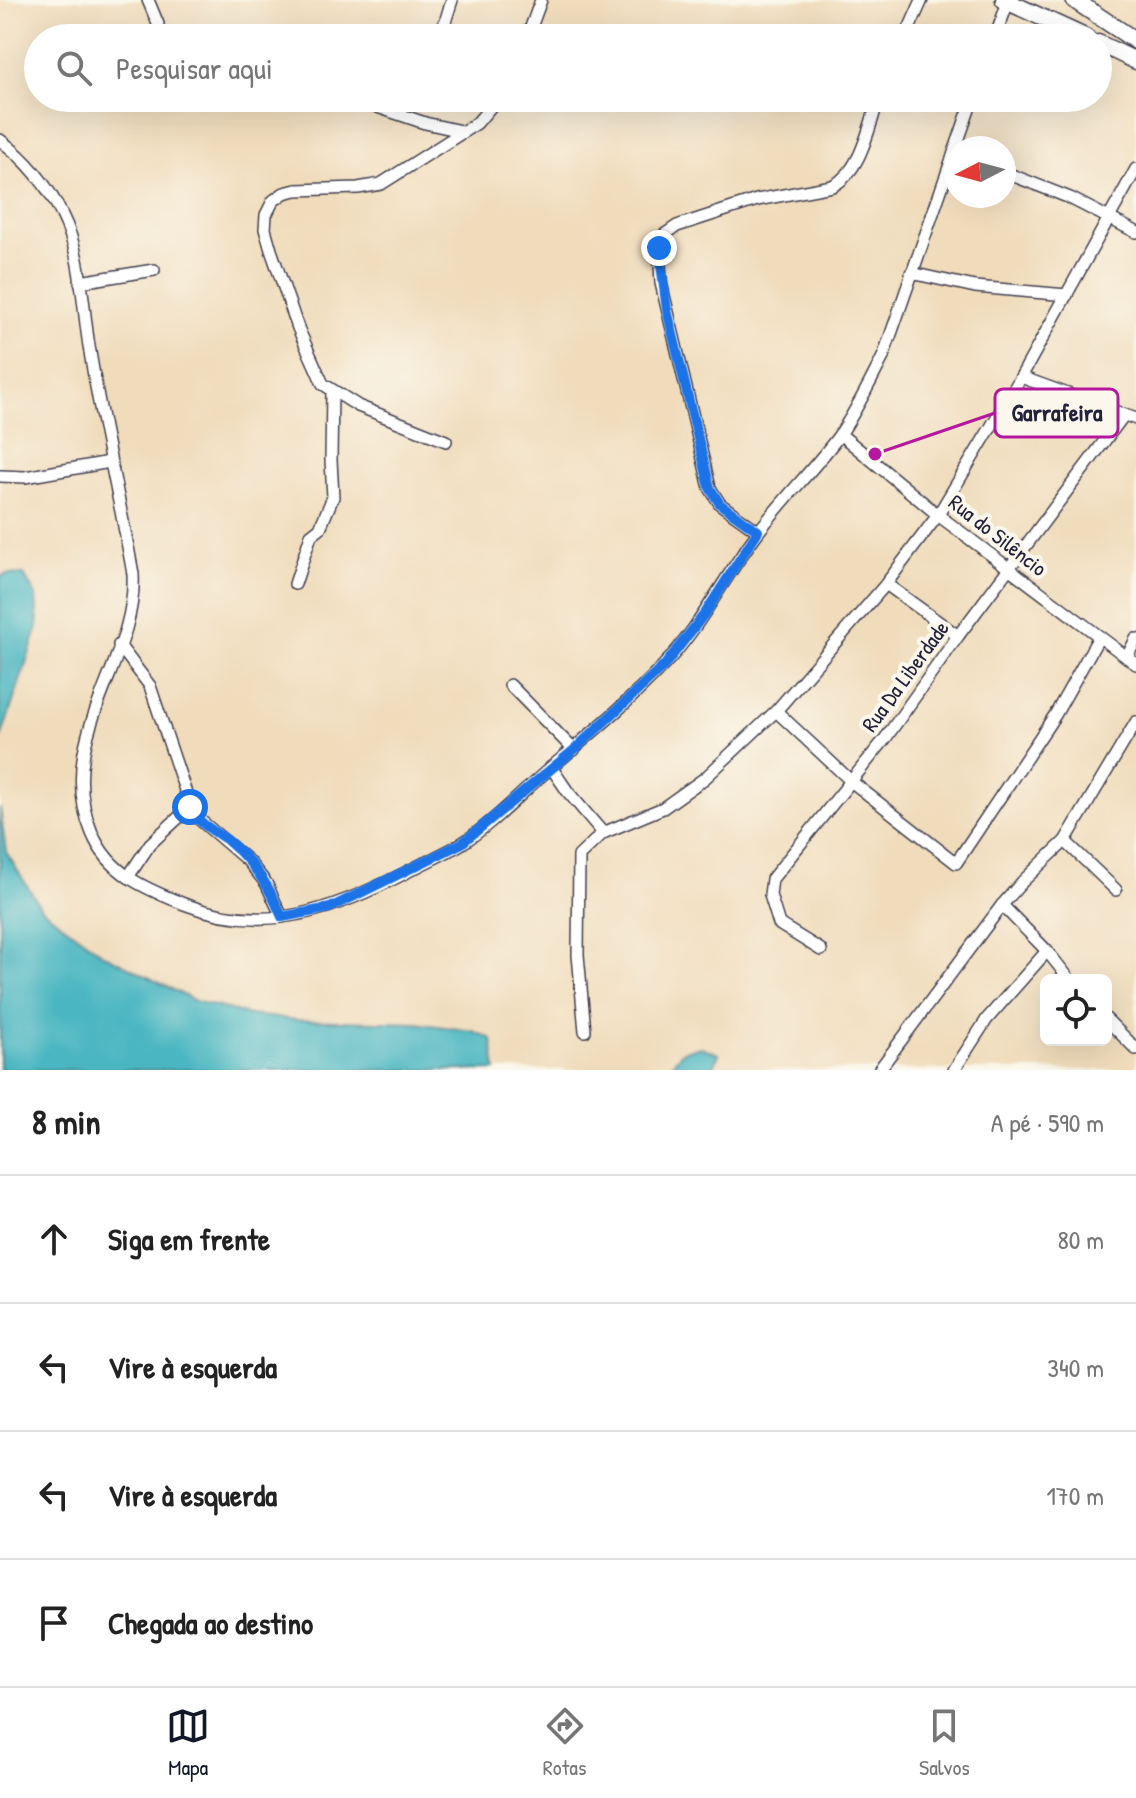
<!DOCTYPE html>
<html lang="pt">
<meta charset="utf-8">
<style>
body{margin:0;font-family:"Patrick Hand",sans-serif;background:#f6f6f6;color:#222}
.controls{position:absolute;right:24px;bottom:24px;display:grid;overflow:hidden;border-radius:12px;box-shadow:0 8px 32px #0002}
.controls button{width:72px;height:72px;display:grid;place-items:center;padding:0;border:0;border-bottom:2px solid #e0e0e0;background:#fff;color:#222;font:40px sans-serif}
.compass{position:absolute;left:944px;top:136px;width:72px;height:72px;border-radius:50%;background:#fff;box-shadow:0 8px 32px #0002;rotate:264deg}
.stop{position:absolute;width:24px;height:24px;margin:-18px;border:6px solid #1a73e8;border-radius:50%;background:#fff}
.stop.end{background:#1a73e8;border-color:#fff;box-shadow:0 2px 8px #0008}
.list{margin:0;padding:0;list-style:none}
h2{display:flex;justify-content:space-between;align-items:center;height:104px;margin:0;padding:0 32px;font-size:34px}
h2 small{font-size:26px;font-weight:400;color:#767676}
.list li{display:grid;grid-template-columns:52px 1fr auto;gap:24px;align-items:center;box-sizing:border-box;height:128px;padding:0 32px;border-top:2px solid #e0e0e0}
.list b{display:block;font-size:30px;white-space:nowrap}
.list em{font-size:26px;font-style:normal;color:#767676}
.icon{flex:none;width:44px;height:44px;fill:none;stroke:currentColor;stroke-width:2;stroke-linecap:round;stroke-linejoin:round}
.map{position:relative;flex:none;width:1136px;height:1070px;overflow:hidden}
.search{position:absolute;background:#fff;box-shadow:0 8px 32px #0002;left:24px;right:24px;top:24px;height:88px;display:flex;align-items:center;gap:20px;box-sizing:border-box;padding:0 28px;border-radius:44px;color:#767676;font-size:30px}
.sheet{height:616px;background:#fff}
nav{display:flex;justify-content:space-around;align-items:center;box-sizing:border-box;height:112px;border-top:2px solid #e0e0e0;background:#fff;font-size:22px;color:#767676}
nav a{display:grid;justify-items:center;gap:4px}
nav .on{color:#111827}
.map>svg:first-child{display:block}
</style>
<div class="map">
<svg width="1136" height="1070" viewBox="0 0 1136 1070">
<rect width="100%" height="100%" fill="#fbf7ec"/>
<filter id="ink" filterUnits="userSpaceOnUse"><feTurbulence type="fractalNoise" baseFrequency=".0125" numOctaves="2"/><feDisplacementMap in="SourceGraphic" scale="16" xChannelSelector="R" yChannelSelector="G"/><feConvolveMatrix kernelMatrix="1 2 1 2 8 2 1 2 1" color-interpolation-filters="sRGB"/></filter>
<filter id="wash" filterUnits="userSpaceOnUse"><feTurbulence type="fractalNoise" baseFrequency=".006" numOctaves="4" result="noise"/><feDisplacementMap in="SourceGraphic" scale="32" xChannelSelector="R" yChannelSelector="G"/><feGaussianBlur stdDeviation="1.8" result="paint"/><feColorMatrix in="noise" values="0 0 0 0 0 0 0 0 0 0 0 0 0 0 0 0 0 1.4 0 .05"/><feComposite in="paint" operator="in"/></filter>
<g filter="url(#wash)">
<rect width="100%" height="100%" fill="#f0dcbb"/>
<g fill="#48b6c1" stroke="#356c7e" stroke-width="2">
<path d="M6,574l18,1 12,21 2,31 -38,114v-164z"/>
<path d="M0,808l6,44 35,56 62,46 92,47 55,14 48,5 118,3 57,8 19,8 4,31h-496z"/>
<path d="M701,1047l18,7 -7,16h-45l16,-19z"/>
</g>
</g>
<g filter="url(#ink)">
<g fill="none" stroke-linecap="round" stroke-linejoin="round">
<defs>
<g id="street">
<path d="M148,0l10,24"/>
<path d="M440,38l12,-38"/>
<path d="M527,38l14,-38"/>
<path d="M905,38l17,-38"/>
<path d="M995,38l13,-36"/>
<path d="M351,98l74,25 36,8"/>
<path d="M0,140c26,19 48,46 62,75 21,41 20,92 28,137 12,75 30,148 43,222 5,88 -81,163 -41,259 17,41 54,56 92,71 82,32 150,6 223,-32 18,-10 37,-18 54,-28 31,-20 59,-50 87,-74 39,-33 79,-66 114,-103 39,-40 63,-92 97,-136 26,-34 57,-64 82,-98 16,-24 29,-50 42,-76l90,-259"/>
<path d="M1004,172l66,26 66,34"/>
<path d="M911,273l64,14 92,8"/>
<path d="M80,282l74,-12"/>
<path d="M1021,377l115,42"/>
<path d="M840,434l98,81 198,149"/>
<path d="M446,441l-88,-35 -35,-22 -25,-56 -27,-78 -6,-21 1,-14 7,-14 11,-8 12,-3 62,-2 23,-4 96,-61 21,-25"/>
<path d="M0,476l25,1 85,-15"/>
<path d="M758,531l-38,-27 -10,-16 -49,-205 -2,-35 2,-11 16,-11 80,-26 75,-14c29,-13 37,-60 47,-88"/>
<path d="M295,584l16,-49 9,-7 13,-31 -2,-37 1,-69"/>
<path d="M886,584l72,52"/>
<path d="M119,645l31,41 43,128 55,47 18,22 16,34"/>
<path d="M1127,657l9,-18"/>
<path d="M510,685l64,65"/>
<path d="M776,711l76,71 104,81 99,-148 44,-78"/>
<path d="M551,767l17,25 35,41 60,-25 42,-30 71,-67 110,-127 52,-69 83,-138 115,-208"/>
<path d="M1065,841l51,49"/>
<path d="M128,877l22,-33 40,-37"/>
<path d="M1002,905l45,46 23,29"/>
<path d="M821,950l-42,-26 -9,-29 2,-16 113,-140 73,-103 166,-221"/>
<path d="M1106,1019l30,30"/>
<path d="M585,1031l-7,-76 1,-99 24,-23"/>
<path d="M879,1070l123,-165 21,-24 42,-40 71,-119"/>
<path d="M954,1070l33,-51 60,-68"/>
</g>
<g id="primary">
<path d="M1004,0l83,38"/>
<path d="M1074,0l62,41"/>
<path d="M1098,43l38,18"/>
</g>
</defs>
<use href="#street" stroke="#413e4e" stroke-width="14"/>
<use href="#primary" stroke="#413e4e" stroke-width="19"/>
<use href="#street" stroke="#fff" stroke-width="11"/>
<use href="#primary" stroke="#fff" stroke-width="16"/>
</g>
</g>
<g fill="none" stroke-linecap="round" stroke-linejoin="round" filter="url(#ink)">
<path stroke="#1a73e8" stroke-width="10" d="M190,807c7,16 23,23 37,33 26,21 43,47 55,77l48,-9 132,-65 112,-93 90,-84 42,-54 52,-81 -38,-27 -10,-16 -43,-178 -8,-62"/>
</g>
<g text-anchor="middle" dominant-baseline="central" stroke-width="8" stroke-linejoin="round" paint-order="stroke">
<g font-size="22" fill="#22223b" stroke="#fbf7ec">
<text transform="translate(998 535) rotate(38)">Rua do Silêncio</text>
<text transform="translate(905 676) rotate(-54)">Rua Da Liberdade</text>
</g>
</g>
<path fill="none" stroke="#b5179e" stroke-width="3" d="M875 454L995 413"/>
<circle fill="#b5179e" stroke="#fbf7ec" stroke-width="3" cx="875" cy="454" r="8"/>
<rect fill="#fbf7ec" stroke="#b5179e" stroke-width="3" x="995" y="389" width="123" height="48" rx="8"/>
<g font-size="24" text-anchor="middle" font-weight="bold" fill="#22223b">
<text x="1057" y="421">Garrafeira</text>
</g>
</svg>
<div class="controls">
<button><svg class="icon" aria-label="locate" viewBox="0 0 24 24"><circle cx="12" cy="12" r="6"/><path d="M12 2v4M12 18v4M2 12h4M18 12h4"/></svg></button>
</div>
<svg class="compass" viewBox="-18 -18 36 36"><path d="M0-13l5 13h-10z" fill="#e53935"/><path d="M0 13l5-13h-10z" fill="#767676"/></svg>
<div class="stop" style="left:190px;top:807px"></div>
<div class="stop end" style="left:659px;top:248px"></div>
<div class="search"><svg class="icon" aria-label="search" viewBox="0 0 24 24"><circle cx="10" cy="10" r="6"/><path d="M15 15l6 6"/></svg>Pesquisar aqui</div>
</div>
<section class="sheet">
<h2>8 min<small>A pé · 590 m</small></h2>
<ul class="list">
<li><svg class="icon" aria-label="ahead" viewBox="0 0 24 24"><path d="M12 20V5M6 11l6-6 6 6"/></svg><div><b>Siga em frente</b></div><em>80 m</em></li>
<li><svg class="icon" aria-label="left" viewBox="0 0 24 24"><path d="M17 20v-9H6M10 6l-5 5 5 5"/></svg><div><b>Vire à esquerda</b></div><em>340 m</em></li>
<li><svg class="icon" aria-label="left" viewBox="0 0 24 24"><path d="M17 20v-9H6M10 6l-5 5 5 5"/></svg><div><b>Vire à esquerda</b></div><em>170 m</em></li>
<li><svg class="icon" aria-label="arrive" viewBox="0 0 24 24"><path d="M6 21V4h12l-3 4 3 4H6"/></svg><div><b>Chegada ao destino</b></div></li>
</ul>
</section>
<nav>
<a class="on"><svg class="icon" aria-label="map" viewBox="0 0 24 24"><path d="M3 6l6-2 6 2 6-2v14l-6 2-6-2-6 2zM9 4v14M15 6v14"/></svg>Mapa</a>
<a><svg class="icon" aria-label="directions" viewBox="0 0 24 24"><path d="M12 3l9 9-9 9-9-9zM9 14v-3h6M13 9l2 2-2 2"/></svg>Rotas</a>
<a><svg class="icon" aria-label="saved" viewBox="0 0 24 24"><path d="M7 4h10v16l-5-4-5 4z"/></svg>Salvos</a>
</nav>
